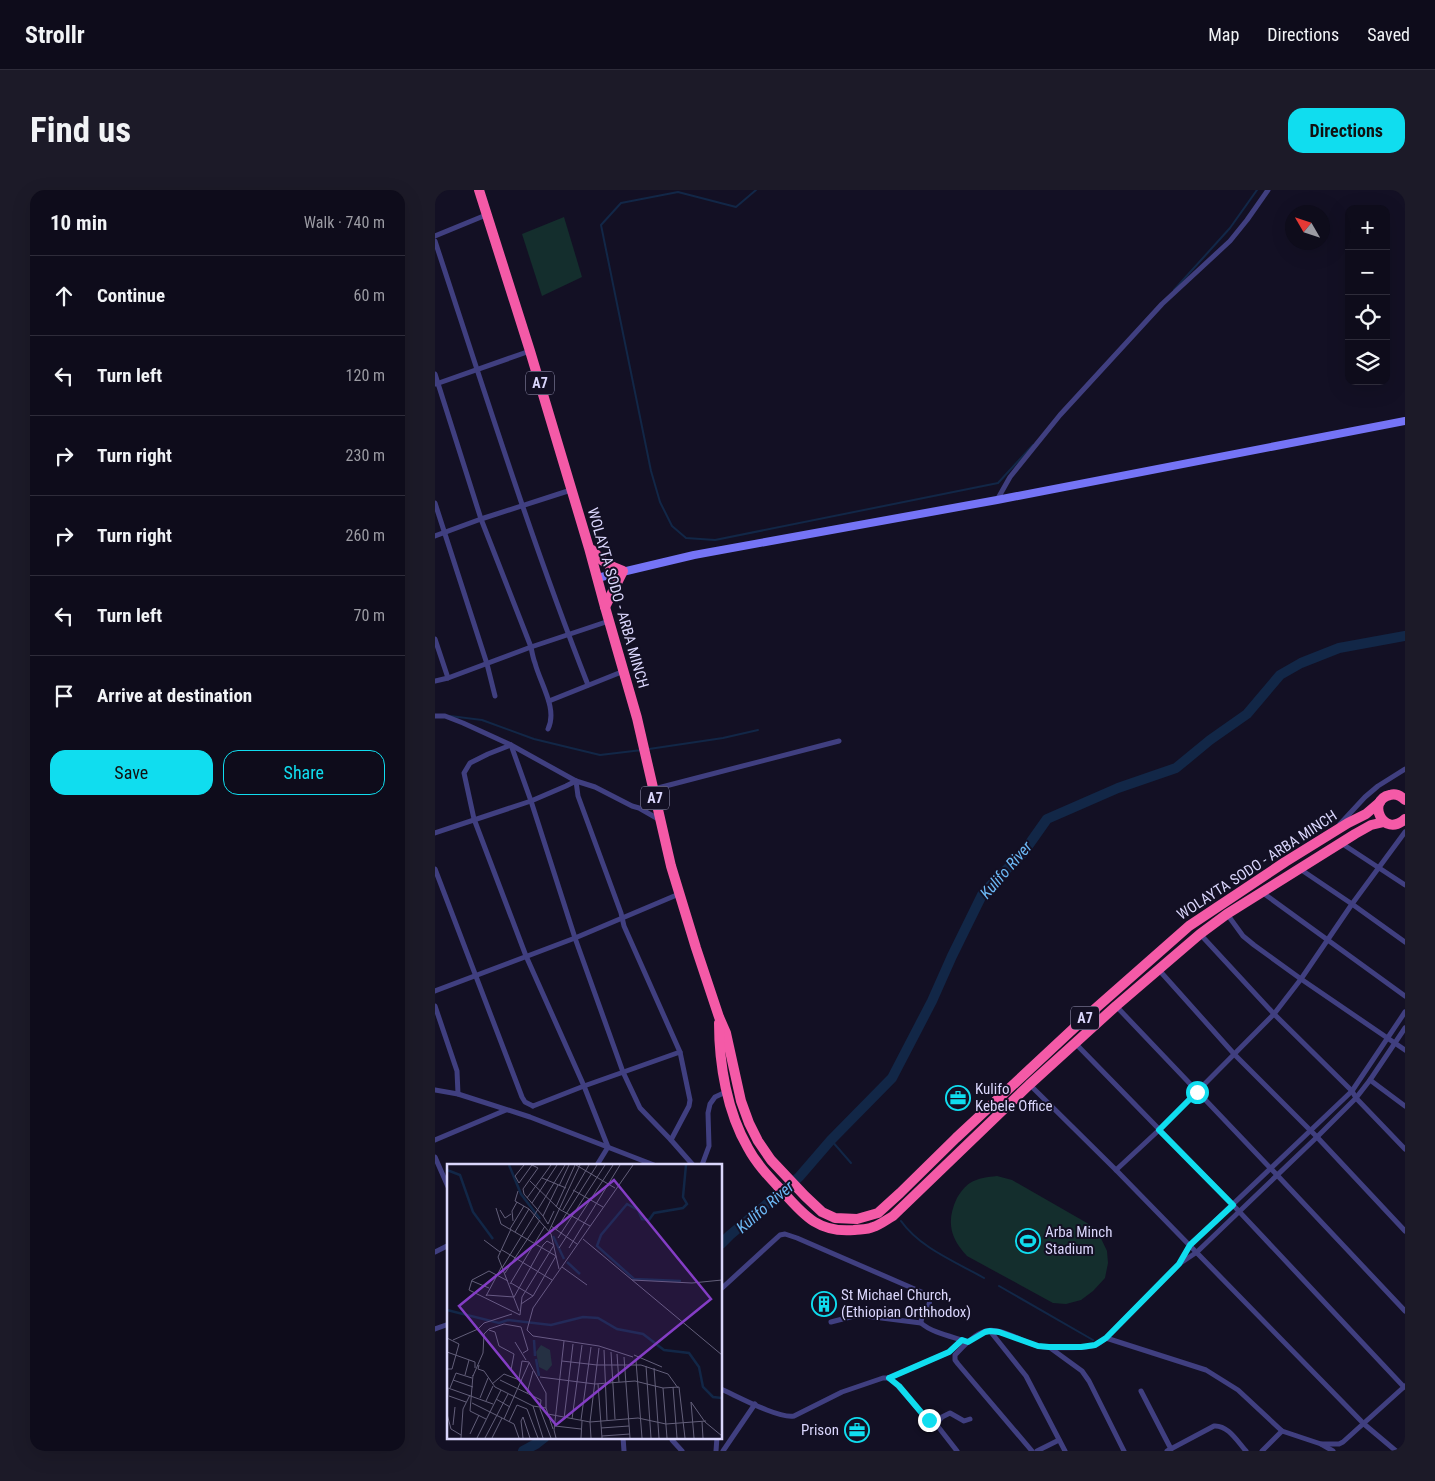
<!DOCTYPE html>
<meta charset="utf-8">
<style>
body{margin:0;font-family:"Roboto Condensed",sans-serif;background:#1c1a28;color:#f1f3f6}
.controls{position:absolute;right:15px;top:15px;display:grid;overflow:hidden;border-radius:10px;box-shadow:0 5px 20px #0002}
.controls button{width:45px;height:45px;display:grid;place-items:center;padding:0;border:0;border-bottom:1px solid #2e2c3a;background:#0e0c1b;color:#f1f3f6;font:25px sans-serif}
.compass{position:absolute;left:850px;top:15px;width:45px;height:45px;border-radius:50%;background:#0e0c1b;box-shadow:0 5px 20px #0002;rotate:309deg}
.stop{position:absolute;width:15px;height:15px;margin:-11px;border:4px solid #10ddef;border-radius:50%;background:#fff}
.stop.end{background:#10ddef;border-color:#fff;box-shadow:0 1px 5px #0008}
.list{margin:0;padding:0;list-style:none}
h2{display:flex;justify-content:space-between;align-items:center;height:65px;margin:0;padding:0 20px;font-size:21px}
h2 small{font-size:16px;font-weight:400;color:#9b9ba3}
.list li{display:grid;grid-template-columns:32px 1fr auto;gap:15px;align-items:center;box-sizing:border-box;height:80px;padding:0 20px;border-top:1px solid #2e2c3a}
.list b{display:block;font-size:19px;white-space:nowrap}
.list em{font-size:16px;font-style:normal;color:#9b9ba3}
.actions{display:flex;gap:10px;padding:15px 20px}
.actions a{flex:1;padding:11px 0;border:1px solid #10ddef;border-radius:15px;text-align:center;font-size:18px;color:#10ddef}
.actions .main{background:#10ddef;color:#111}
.icon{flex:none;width:28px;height:28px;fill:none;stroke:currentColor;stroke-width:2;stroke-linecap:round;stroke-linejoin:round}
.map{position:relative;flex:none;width:970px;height:1261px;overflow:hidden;border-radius:15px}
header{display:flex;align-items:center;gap:30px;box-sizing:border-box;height:70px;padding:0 25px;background:#0e0c1b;border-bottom:1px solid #2e2c3a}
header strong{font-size:24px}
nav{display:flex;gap:28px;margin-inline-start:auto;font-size:18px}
.intro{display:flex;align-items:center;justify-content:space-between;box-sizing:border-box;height:120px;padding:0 30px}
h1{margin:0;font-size:35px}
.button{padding:12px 22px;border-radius:15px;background:#10ddef;color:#111;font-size:18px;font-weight:700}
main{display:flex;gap:30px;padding:0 30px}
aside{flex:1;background:#0e0c1b;border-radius:15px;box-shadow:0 5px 20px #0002}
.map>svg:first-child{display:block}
</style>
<header>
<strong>Strollr</strong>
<nav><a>Map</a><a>Directions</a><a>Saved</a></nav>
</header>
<div class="intro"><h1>Find us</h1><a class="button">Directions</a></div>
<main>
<aside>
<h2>10 min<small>Walk · 740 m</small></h2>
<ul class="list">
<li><svg class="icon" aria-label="ahead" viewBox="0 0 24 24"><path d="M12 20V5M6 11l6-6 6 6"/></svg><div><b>Continue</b></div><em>60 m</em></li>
<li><svg class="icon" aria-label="left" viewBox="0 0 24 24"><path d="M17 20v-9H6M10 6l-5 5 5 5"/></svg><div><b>Turn left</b></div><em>120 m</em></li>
<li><svg class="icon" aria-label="right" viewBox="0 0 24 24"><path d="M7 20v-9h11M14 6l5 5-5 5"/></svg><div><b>Turn right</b></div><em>230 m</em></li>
<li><svg class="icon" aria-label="right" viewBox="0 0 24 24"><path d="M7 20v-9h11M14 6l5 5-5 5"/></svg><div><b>Turn right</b></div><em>260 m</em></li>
<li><svg class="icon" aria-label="left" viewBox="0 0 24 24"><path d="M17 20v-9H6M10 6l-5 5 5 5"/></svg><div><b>Turn left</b></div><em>70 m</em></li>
<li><svg class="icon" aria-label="arrive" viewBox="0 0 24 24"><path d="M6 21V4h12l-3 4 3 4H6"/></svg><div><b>Arrive at destination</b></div></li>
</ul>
<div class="actions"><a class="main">Save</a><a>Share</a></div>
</aside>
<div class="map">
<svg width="970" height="1261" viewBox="0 0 970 1261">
<rect width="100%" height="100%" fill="#131024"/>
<g fill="#142e2d">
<path d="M129,27l18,60 -40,19 -20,-62z"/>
<path d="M562,986l15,4 75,43 10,7 10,21 1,12 -3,15 -12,13 -12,9 -15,4 -13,-1 -86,-47c-17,-18 -21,-35 -10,-58 3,-5 8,-12 13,-15 8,-5 18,-6 27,-7z"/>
</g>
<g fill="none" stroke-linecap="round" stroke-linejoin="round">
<g stroke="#122747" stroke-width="2">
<path d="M321,0l-20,17 -58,-15 -57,11 -20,22 50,246 9,31 12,24 14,12 29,2 283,-57 35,-38"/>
<path d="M739,100l56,-62 27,-38"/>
<path d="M15,526l32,4 52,19 66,16 42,-5"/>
<path d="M214,559l74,-11 35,-8"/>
<path d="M396,950l20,23"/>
<path d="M466,1031c19,27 55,41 83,57"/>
<path d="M564,1096l94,54"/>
</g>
<g stroke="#122747" stroke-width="10">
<path d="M286,1054l9,-9 69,-58 32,-37 61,-62 40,-77 20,-45 31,-63 40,-40 24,-34 71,-31 58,-20 34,-28 37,-26 33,-39 21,-12 38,-15 66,-12"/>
<path d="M88,1261l13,-7 9,-7"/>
</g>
<g stroke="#403f80" stroke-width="5">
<path d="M0,46l51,-21"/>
<path d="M0,51c49,149 96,299 153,444"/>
<path d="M0,184l46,145 50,128c1,5 2,11 4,16 5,20 23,46 13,66"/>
<path d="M1,194l94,-33"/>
<path d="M562,310l13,-23 50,-62 102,-111 68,-63 17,-21 21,-30"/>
<path d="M0,313l52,161 8,32"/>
<path d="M0,346l46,-17 90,-29"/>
<path d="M0,449l13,39"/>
<path d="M0,491l13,-3 83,-31 78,-26"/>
<path d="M114,511l75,-30"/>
<path d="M0,526h10l18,7 48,22 65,36 19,6 37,19 7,2 21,12"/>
<path d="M76,555l-23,9 -18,9 -6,10 10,46 52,137 58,130 24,61 -11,18"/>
<path d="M76,555l20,56 44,137 48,134 17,36 31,32 22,25"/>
<path d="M141,591l2,15 43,117 3,13 56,126 10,48 -1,6 -18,34"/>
<path d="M219,599l185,-48"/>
<path d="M905,634l25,-27 13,-11 27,-17"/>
<path d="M0,643l96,-32 35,-15 10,-5"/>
<path d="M906,653l64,42"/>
<path d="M0,679l87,228 3,5 8,4"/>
<path d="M865,679l52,35 53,38"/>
<path d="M828,703l142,103"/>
<path d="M792,724l16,22 11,9 47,34 104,71"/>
<path d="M765,744l74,80 78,77 4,7 49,51"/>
<path d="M724,780l76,85 82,82 88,94"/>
<path d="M0,801l140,-53 104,-44"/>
<path d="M0,816l22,65 1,23"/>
<path d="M681,816l161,169 128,136"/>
<path d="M640,853l158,162 171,182"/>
<path d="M935,890l35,26"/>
<path d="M594,894l87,86 248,254 32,27"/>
<path d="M0,900l23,4 72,23 124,48"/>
<path d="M98,916l51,-20 96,-34"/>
<path d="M0,950l71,-30"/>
<path d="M0,967l14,32"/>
<path d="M267,975l7,-19 -1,-33 2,-9 5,-7 13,-6"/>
<path d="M681,980l43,-40 115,-116 27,-35 51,-75 53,-72"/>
<path d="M0,1062l14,-7"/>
<path d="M746,1071l9,-16 162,-154 53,-79"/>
<path d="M286,1099l59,-54 5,-1 12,4 129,56c10,12 -5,16 -5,29"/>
<path d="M396,1132l27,-7 63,8c11,10 33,14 47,19"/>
<path d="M0,1139l14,-5"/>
<path d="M555,1141l36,45 39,75"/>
<path d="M671,1148l100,32 32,20 44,41 39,13 12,7"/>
<path d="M614,1157l33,24 7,10 35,70"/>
<path d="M454,1188l60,-26 13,-12"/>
<path d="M286,1199c16,7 58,30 73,27l48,-24 41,-14h6l9,8 28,32 10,6 21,27"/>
<path d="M706,1201l30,58"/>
<path d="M501,1234l6,-7 8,-4 14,8 6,-2"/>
<path d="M188,1247l1,14"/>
<path d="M236,1247l1,3 10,11"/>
<path d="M886,1254h18l4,-2 62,-56"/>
<path d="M281,1261l1,-14"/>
<path d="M288,1261l32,-47"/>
<path d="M597,1261l-74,-87 -3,-4v-5c9,-9 18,-20 31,-24 14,-4 37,11 52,15 10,2 49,3 58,-1 4,-2 7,-5 10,-7l73,-74 18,-12 120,-115 39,-39 14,-18 35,-52"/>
<path d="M602,1261l22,-11"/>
<path d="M732,1261l47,-25c14,-1 23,15 32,25"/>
<path d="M827,1261l20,-20"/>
</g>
<path stroke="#7574f6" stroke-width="8" d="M162,388l97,-23 303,-55 408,-79"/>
<g stroke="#f45aa7" stroke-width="10">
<path d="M44,0l51,161 59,197 16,59 32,111 34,148 25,82 23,69 7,16 15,68 8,22 9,18 13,19 34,36 17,16 13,6 22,1 21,-6 22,-20 56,-55 132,-123 101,-89 96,-64 63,-39 18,-9 14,-12"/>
<path d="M157,360c9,11 17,16 31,21l-18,36"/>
<path d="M970,610c-4,-4 -9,-7 -15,-5 -24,5 -7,44 15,24"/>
<path d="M284,833c0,41 8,89 29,125 9,17 23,31 36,45 21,24 36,40 70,37 6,-1 13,0 19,-3 7,-2 13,-7 20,-11l136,-131 87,-79 84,-72 27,-20 128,-80 16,-9 13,-3"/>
</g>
</g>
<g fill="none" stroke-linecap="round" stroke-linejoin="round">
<path stroke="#10ddef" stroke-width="6" d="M494,1230l-3,-2 -27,-32 -10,-8 60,-26 13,-12 6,2 17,-10 5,-1 9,1 39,14 11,1h32l14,-2 11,-7 73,-74 11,-19 43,-40 -74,-75 38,-38"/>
</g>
<defs>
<symbol id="office-ring" viewBox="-11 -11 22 22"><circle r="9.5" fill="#131024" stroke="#10ddef" stroke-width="1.5"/><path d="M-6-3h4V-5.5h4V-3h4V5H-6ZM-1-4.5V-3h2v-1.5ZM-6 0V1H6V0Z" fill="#10ddef"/></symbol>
<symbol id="stadium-ring" viewBox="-11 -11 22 22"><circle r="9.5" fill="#131024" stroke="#10ddef" stroke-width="1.5"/><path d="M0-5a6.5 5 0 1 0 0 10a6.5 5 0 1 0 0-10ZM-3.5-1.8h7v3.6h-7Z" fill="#10ddef"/></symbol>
<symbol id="building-ring" viewBox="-11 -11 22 22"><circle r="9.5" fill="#131024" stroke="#10ddef" stroke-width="1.5"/><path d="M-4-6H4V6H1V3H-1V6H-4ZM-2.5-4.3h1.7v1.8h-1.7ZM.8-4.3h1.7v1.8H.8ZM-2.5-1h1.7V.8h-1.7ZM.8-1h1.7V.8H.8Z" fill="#10ddef"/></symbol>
</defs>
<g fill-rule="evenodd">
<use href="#office-ring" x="509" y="894" width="28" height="28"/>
<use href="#stadium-ring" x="579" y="1037" width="28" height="28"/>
<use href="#building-ring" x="375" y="1100" width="28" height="28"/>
<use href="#office-ring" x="408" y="1226" width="28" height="28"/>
</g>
<g text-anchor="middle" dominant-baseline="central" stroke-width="4" stroke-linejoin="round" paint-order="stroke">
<g fill="#131024" stroke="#9e9bbb" stroke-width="1">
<rect x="91" y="181.5" width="28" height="23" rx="4"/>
<rect x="206" y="596.5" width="28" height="23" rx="4"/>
<rect x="636" y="816.5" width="28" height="23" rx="4"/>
</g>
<g font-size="14" font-weight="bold" fill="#dad6fc">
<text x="105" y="193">A7</text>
<text x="220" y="608">A7</text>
<text x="650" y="828">A7</text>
</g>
<g font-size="15" fill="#dad6fc" stroke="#131024">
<text transform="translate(183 408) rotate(74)">WOLAYTA SODO - ARBA MINCH</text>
<text transform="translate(822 675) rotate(-33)">WOLAYTA SODO - ARBA MINCH</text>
</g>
<g font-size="15" fill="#dad6fc" stroke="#131024" text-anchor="start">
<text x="540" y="899">Kulifo<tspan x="540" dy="17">Kebele Office</tspan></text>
<text x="610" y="1042">Arba Minch<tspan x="610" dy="17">Stadium</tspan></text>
<text x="406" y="1105">St Michael Church,<tspan x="406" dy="17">(Ethiopian Orthhodox)</tspan></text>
<text x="404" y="1240" text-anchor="end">Prison</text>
</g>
<g font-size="16" font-style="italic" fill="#6cb8f5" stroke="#131024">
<text transform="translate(571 680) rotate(-49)">Kulifo River</text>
<text transform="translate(330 1017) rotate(-41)">Kulifo River</text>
</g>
</g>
<g transform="translate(12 974)">
<rect width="275" height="275" fill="#131024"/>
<path d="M94,181l9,5 2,15 -5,6 -8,-4 -3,-15z" fill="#142e2d"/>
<path fill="none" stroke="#122747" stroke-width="2.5" d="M62,1l12,29 19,25M0,6l13,5 13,37 20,27M106,72l11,23M120,98l13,12M234,117l-47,-2 -37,-33 4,-11 26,-31 11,6 4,9 7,1 5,-7 29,-5 4,-4 -4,-7 3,-32M0,146l52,13 9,-3 43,5 32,-8 15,1 19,11 26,5 21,16 25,3 10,14 4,20 10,10 9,1M87,176l1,16M89,195l3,17"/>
<path fill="none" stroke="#635f7a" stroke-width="1" d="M77,1l-9,11 4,7 13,-18M85,1l6,3 -15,21 1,5 19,22M129,1l39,23M186,1l-100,143 -6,22 6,6 66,10 34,11M95,14l24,10M83,17l29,28 31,17M112,22l10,-21M126,26l30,17M71,27l-3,10 14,8 22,25 8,35M80,34l24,-33M85,39l25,-38M109,43l19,-42M49,44l5,16 55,32M53,46l5,8 6,-4M116,46l26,-45M107,47l-6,13 -5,-8 15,-31M66,57l-1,-10 5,-9M104,62l26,18M63,65l14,-23M64,65l-13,28 21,54M109,66l41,-65M102,67l31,-66M68,68l14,-23M111,74l47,-73M136,75l139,116M37,76l16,12M112,84l54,-83M122,84l51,-83M55,86l50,30M115,103l25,18M55,104l63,-103M58,109l35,-53M185,116l60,3 30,-3M25,117l17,7M61,117l-19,-10 -17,9 -3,10 51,25 2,-18 32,-52M64,119l22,13M63,120l35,-58M39,131l28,2 29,-52 4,-4 7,4M39,132l16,-30M74,140l12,-8 23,-40M42,166l6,2 4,14 15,8 -3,16M0,174l12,6 -7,25h-5M6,176l25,-11 6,-6 28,-9M68,178l11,18M157,186l3,70M0,188l28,10v6M164,188l4,67M170,190l2,28M187,191l28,12M177,193l6,81M115,197l35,4h44l27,9 10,14M189,197l6,77M82,198l17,31v15l7,21M32,201l-1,4 6,2 11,16 38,19 13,2M199,202l5,72M207,204l5,70M18,211l4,-15M26,211l-3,36 16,8M26,212l10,-23 1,-19 5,-5 15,-5 17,3 7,23 -5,3M93,213l55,7 40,-3 28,7 16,-1M72,215l3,-18 7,1M6,216l20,7M53,216l41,20 -1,9 11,29M45,220l12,-10 18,7M151,220l4,54M226,223l4,51M232,223l6,51M1,224l45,16M3,224l6,-15 16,5M216,224l4,50M80,229l6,-22M2,232l17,6M33,234l8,-20M49,235l14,8M39,237l7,-15M244,238l14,20 17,14M244,238l3,36M25,239l42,21 5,14M86,242l10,32M0,246l1,-21M0,250l4,15 10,6M101,250l42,8 48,-4 28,6 40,-3M76,253l7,21M57,255l25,-56M117,255l9,-75M125,255l10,-74M134,256l10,-73M62,258l8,-17 10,4 11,29M255,258l1,16M6,261l2,-18M108,262l26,3M154,264l28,-2M23,270l9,-19M155,272l28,-2M14,274l2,-29 7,-14M30,274l24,-48M38,274l23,-44M45,274l10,-20M76,274l-2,-17 2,-4M109,274l-2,-8 10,-89M134,274l1,-17M144,274l-1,-16 9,-74"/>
<path fill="#843dc5" fill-opacity="0.15" stroke="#843dc5" stroke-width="2.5" d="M167,16l97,119 -155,126 -97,-119z"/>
<rect width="275" height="275" fill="none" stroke="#dad6fc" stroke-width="2.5"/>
</g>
</svg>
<div class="controls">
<button>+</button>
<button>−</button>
<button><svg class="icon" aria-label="locate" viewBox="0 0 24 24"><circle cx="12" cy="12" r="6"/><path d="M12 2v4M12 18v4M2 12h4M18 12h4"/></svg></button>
<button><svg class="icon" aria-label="layers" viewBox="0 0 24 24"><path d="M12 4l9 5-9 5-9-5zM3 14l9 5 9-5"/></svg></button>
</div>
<svg class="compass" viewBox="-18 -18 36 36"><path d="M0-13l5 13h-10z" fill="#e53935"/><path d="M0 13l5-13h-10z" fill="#9b9ba3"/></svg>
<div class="stop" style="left:762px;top:902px"></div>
<div class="stop end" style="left:494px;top:1230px"></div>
</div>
</main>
